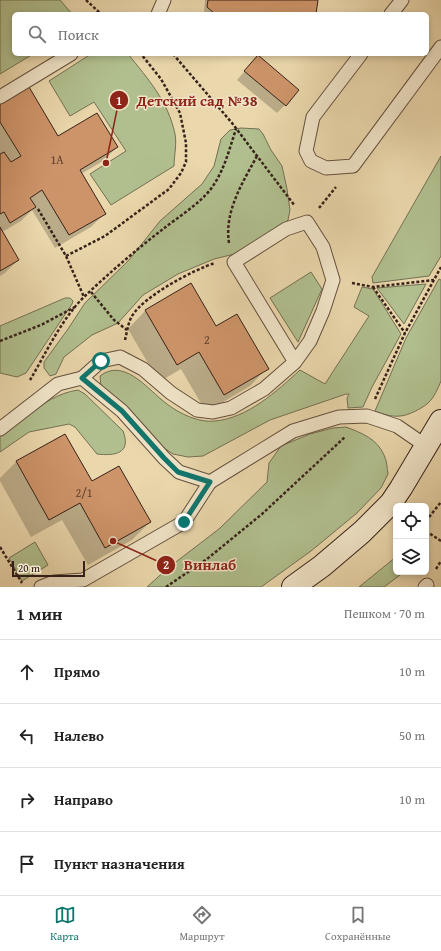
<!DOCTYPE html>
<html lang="ru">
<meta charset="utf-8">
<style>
body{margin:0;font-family:"Gentium Book Plus",serif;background:#f6f6f6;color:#222}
.controls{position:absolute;right:12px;bottom:12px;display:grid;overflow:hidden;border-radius:6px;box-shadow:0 2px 6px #0003}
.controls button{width:36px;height:36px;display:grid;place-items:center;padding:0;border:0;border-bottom:1px solid #e0e0e0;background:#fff;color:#222;font:20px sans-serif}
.scale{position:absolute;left:12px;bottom:10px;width:73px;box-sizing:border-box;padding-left:4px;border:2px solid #37221a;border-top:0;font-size:11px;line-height:14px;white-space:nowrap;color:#37221a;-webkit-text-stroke:3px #f1e5c9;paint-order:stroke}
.stop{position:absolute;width:12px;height:12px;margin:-9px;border:3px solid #0f766e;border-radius:50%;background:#fff}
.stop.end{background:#0f766e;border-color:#fff;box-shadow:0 1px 4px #0008}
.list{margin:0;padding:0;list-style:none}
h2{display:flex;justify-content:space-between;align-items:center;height:52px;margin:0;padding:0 16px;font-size:17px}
h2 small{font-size:13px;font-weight:400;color:#767676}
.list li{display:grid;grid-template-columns:26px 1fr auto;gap:12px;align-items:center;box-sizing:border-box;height:64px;padding:0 16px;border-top:1px solid #e0e0e0}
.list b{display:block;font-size:15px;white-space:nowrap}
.list em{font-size:13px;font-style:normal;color:#767676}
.icon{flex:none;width:22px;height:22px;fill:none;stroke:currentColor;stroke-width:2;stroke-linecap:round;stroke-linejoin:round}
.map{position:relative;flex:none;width:441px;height:587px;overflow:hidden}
.search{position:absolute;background:#fff;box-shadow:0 2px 6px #0003;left:12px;right:12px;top:12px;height:44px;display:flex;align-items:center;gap:10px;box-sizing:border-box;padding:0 14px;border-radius:6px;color:#767676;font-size:15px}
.sheet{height:308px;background:#fff}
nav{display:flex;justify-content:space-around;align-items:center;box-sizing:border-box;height:56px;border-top:1px solid #e0e0e0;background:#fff;font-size:11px;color:#767676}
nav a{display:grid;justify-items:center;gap:2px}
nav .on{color:#0f766e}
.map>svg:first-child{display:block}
</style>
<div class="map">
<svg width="441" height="587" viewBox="0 0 441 587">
<rect width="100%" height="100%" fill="#ead7ac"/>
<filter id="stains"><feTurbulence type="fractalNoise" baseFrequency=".005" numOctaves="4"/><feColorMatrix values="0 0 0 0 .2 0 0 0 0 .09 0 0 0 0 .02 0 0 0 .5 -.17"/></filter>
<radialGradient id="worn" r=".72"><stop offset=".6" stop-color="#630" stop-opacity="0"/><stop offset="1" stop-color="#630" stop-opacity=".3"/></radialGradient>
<g fill="#b1bf8e" stroke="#747054">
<path d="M0,0h60l12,14h-58v40h19l-33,20z"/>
<path d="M91,54h37c20,25 40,47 47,80 2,10 -1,22 -1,32l-63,39 -21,-31 36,-23 -32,-49 -24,14 -21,-35z"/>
<path d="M241,128l18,1 4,5 8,16 11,16 5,23 3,21 -2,10 -5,6 -40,26 -29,7 -36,15 -35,21 -25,28 -26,12 -28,22 -8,17 -6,2 -6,-8v-6l24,-33 17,-26 44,-43 31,-39 42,-37 12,-18 7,-27 9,-9z"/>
<path d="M441,156v100l-12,20 -56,7 -1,-6z"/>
<path d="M311,272l11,17 -24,53 -28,-44z"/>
<path d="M439,279l2,1v101c-3,7 -7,17 -13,22 -5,5 -21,13 -28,13 -9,1 -17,-2 -25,-5l31,-73z"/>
<path d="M426,284l-22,40 -27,-36z"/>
<path d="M362,287l11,2 28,45 -29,53 -9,20 -15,1 -1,-10 2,-4h-3l-76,26 -67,36 -15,1 -15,-3 -12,-8 -60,-59 -1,-11c23,-18 46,11 62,24 14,12 35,23 53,21 33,-3 62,-30 85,-51l25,14 44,-68 -15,-9z"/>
<path d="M65,298h5l3,3 -1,3 -46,69 -9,4 -17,-4v-47z"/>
<path d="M78,390l7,4 38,37c9,23 -9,25 -26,23l-22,-27 -6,-3 -40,8 -29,20v-16c8,-8 18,-14 28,-21 16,-12 30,-22 50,-25z"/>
<path d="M346,427c16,6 31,12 38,28 3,6 3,13 4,19l-7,14 -24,25 -46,38 -50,36h-114l21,-19 51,-39 48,-47 2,-19 12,-17 29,-12 23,-6z"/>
<path d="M35,542l13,23 -26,16 -13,-23z"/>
<path d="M396,557v15h8l-20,15h-25z"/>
</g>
<g fill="#0003">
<path d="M205,0h112l-2,14h-108l-3,-2z"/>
<path d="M258,56l27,49 -8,8 -40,-33z"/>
<path d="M0,105l58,33 59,9 -14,14 -22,13 24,39 -14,14 -36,21 -23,-38 -11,11 -19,11 16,28 -13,13 -5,3z"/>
<path d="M190,284l26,44 51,40 -17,18 -44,26 -25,-43 -22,13 -31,-53 17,-18z"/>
<path d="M64,435l27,48 59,39 -18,18 -44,25 -26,-45 -31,17 -31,-56v-3l16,-16z"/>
</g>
<g fill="#cd9469" stroke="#37221a">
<path d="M208,0h110l-2,14h-101l-8,-7z"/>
<path d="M258,55l41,35 -13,16 -42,-35z"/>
<path d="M29,87l29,49 39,-23 21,34 -38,23 26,44 -37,21 -27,-45 -12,8 6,9 -26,16 -6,-11 -4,2v-60l4,-2 7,10 10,-6 -21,-34v-18z"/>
<path d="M0,227l19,33 -19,11z"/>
<path d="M191,283l25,43 21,-12 32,55 -45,26 -25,-43 -22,13 -32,-55z"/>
<path d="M65,434l27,47 27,-15 32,56 -46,26 -25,-45 -31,17 -33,-59z"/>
</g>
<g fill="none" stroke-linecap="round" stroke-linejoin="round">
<defs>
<g id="lane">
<path d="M158,14l6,-14"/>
<path d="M391,14l11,-14"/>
<path d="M361,54l-48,63 -7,34 5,10 15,7 27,-2 88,-119"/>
<path d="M0,97l71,-43"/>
<path d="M82,378l19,-17 19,-4 23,12 28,24 26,17 16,2 18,-4 33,-19 31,-27 15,-21 13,-30 10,-31 -10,-33 -16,-25 -21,7 -52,33 61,100"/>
<path d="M0,429l58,-45 24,-6 40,33 42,47 15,14 31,10 83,-51 46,-14 28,-1 30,10 29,20"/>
<path d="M41,587l13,-5 29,-2 101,-58 26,-40"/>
<path d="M425,587l2,-2"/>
</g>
<path id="secondary" d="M293,587l29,-21 40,-34 29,-29 10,-15 40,-67"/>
</defs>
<use href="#lane" stroke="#644f3e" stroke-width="15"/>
<use href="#secondary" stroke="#37221a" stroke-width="24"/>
<g stroke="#37221a" stroke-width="2.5" stroke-dasharray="3 2" stroke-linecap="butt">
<path d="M86,0l15,14"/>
<path d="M173,54l59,69 63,83"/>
<path d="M319,208l17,-21"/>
<path d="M38,209l28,47 18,41"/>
<path d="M229,243c-5,-32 14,-61 28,-87"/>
<path d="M66,256l39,-20 64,-47 12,-16 5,-11v-19l-6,-30 -19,-34 -20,-25"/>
<path d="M352,283l21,4 61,-7"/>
<path d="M373,287l32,46"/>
<path d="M91,292l23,28 13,10"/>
<path d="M125,340c2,-8 3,-17 7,-24 12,-20 61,-46 83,-53"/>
<path d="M0,341l41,-16 34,-18"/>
<path d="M30,380c16,-27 32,-62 55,-84 24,-23 51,-46 78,-67 14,-11 36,-25 47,-39 14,-18 19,-40 26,-61"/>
<path d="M375,399l30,-66 36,-66"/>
<path d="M426,521l15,-19"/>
<path d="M426,531l15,10"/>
<path d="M0,547l22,36"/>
<path d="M436,569l5,-8"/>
<path d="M166,587l41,-28 55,-45 83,-77"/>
</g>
<use href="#lane" stroke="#f1e5c9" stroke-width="13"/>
<use href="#secondary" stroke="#f1e5c9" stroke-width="22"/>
</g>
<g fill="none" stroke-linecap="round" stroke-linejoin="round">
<path stroke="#0f766e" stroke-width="5" d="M101,361l-19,17 40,33 42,47 14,14 32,10 -26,40"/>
</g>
<g text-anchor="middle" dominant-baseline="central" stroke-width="3" stroke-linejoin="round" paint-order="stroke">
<g font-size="12" fill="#5c3e2e">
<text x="57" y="159">1А</text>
<text x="207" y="339">2</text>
<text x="84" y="492">2/1</text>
</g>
</g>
<path fill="none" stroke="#8f2418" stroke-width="1.5" d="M106 163L119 100M113 541L166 565"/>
<g fill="#8f2418" stroke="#f1e5c9" stroke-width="1.5">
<circle cx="106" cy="163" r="4"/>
<circle cx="113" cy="541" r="4"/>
<circle cx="119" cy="100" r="10"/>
<circle cx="166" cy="565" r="10"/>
</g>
<g font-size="12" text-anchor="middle" font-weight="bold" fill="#fff">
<text x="119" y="105">1</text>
<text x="166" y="569">2</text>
</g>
<g font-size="15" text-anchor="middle" font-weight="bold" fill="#8f2418" stroke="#f1e5c9" stroke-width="3" stroke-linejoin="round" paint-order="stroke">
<text x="197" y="106">Детский сад №38</text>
<text x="210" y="570">Винлаб</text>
</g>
<rect width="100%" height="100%" filter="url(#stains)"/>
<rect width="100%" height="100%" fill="url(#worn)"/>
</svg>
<div class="controls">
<button><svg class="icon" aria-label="locate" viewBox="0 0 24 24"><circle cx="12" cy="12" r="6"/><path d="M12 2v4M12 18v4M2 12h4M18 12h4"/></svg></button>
<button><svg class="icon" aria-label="layers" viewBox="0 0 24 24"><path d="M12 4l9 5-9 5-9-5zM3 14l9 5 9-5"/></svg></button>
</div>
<div class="scale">20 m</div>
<div class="stop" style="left:101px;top:361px"></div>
<div class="stop end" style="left:184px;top:522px"></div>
<div class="search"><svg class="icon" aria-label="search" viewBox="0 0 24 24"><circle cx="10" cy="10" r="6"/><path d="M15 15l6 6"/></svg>Поиск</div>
</div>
<section class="sheet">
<h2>1 мин<small>Пешком · 70 m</small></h2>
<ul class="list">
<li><svg class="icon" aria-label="ahead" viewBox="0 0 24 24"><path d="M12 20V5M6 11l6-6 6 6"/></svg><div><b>Прямо</b></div><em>10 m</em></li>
<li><svg class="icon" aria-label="left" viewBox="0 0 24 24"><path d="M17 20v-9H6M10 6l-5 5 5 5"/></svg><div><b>Налево</b></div><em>50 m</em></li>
<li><svg class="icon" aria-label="right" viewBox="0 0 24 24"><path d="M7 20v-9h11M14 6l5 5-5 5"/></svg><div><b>Направо</b></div><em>10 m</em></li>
<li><svg class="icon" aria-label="arrive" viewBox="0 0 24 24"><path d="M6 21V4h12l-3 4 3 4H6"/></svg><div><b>Пункт назначения</b></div></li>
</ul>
</section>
<nav>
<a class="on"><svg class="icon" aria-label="map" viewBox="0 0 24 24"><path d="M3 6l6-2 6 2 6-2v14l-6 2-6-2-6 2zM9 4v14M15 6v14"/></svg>Карта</a>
<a><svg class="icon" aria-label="directions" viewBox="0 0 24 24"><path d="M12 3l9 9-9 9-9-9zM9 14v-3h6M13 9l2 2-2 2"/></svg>Маршрут</a>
<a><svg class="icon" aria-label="saved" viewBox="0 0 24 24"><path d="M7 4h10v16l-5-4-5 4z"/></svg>Сохранённые</a>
</nav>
